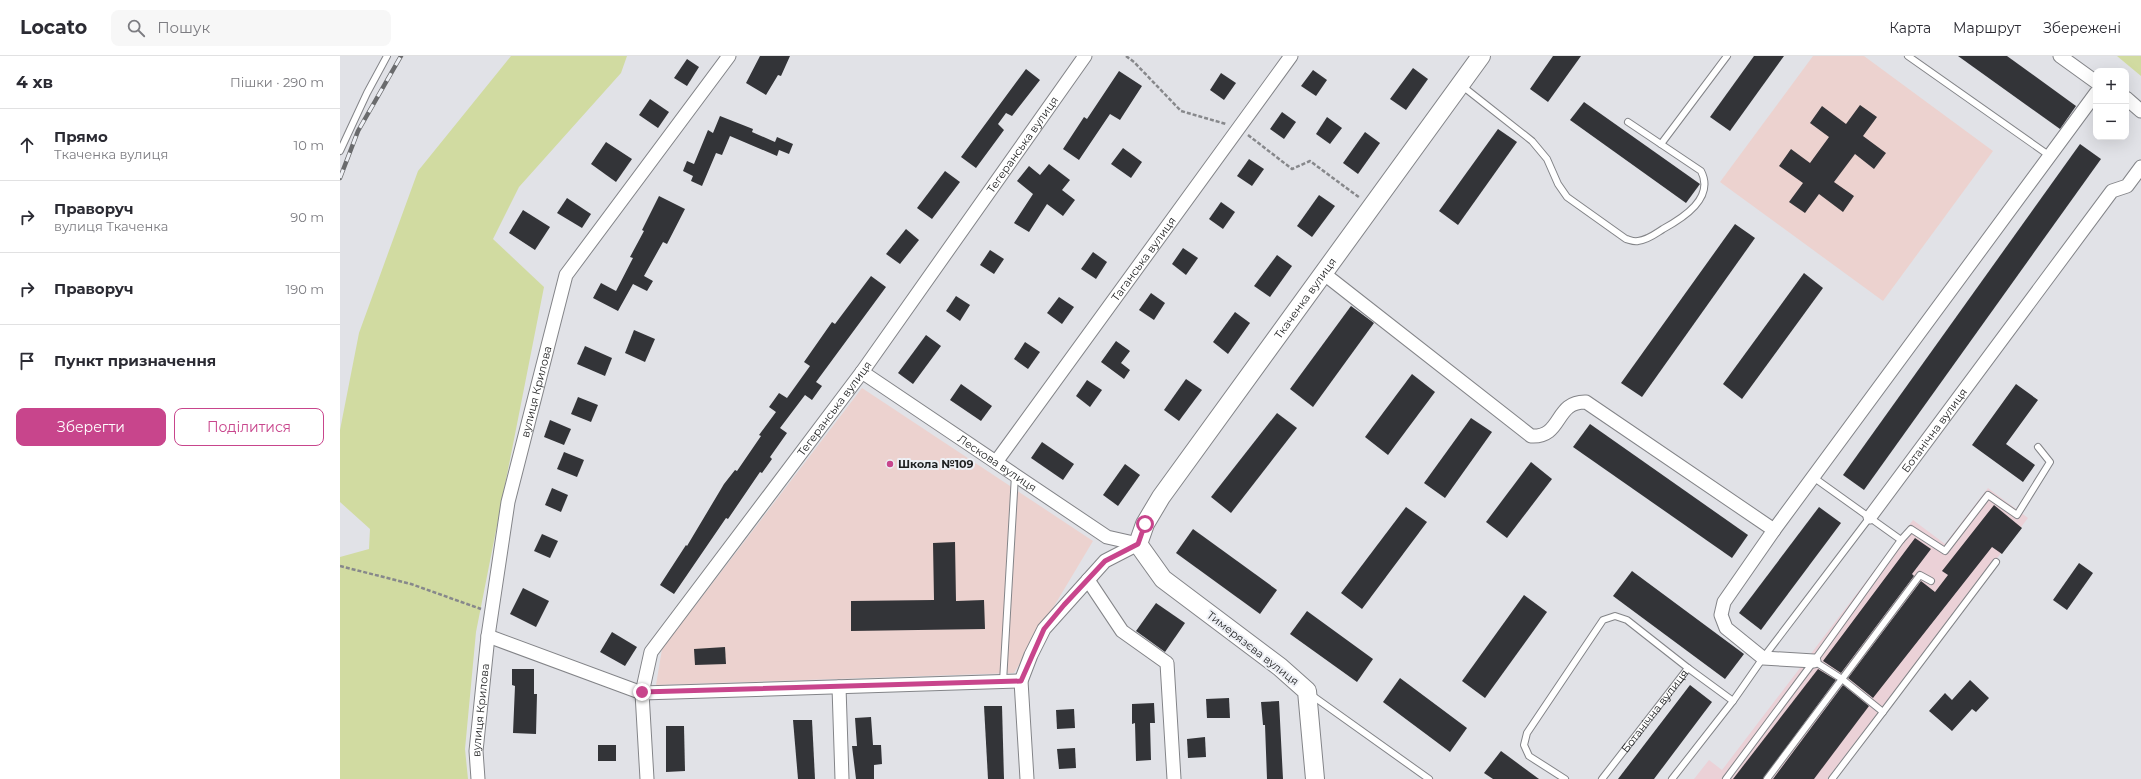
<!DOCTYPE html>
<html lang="uk">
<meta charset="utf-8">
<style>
body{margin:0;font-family:Montserrat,sans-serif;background:#f7f7f7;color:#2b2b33}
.controls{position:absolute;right:12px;top:12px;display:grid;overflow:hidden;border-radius:8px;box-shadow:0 4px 16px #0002}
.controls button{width:36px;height:36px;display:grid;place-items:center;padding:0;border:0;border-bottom:1px solid #e1e1e2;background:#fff;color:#2b2b33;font:20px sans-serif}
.stop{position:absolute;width:12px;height:12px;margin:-9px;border:3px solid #c8458c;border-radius:50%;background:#fff}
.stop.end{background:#c8458c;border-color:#fff;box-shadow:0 1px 4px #0008}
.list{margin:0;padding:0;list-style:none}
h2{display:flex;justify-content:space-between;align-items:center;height:52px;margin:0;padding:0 16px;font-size:17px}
h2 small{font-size:13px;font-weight:400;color:#7c7c81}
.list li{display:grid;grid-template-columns:26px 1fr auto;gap:12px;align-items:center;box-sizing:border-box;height:72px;padding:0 16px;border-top:1px solid #e1e1e2}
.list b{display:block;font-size:15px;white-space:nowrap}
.list p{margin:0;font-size:13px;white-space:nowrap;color:#7c7c81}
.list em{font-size:13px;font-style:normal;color:#7c7c81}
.actions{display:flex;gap:8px;padding:12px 16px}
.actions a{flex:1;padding:9px 0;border:1px solid #c8458c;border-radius:8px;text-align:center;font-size:14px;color:#c8458c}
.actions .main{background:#c8458c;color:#fff}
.icon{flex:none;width:22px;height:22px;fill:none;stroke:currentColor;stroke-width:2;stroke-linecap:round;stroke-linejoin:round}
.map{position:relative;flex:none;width:1801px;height:723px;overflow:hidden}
header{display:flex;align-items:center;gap:24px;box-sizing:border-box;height:56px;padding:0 20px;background:#fff;border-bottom:1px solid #e1e1e2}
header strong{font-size:19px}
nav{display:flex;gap:22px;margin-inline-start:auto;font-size:14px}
.search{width:280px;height:36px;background:#f7f7f7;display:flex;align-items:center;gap:10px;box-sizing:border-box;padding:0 14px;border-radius:8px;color:#7c7c81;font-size:15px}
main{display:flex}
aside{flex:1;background:#fff}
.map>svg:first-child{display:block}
</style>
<header>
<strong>Locato</strong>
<div class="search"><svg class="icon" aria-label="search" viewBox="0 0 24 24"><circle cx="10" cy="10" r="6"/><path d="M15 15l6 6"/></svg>Пошук</div>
<nav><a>Карта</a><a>Маршрут</a><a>Збережені</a></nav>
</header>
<main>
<aside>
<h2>4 хв<small>Пішки · 290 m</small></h2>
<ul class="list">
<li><svg class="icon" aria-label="ahead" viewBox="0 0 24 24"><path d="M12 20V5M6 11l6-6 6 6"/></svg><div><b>Прямо</b><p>Ткаченка вулиця</p></div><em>10 m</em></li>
<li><svg class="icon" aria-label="right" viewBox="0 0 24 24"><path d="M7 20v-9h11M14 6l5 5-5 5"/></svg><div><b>Праворуч</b><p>вулиця Ткаченка</p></div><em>90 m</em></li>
<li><svg class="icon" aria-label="right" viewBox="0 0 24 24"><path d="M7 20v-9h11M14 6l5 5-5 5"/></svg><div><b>Праворуч</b></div><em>190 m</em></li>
<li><svg class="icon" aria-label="arrive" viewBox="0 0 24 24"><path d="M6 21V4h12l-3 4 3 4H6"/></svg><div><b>Пункт призначення</b></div></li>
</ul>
<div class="actions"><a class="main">Зберегти</a><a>Поділитися</a></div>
</aside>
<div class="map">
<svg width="1801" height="723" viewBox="0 0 1801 723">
<rect width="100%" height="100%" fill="#e1e2e7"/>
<path fill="#ebd1d7" d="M1648,432l40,30 -201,261h-133l15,-19 13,10 191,-250 32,24z"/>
<g fill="#ecd2cf">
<path d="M1473,0h51l129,95 -110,150 -163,-119z"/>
<path d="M522,332l231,153 -79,132 -358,12 6,-36z"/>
</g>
<g fill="#d1dba1">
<path d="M171,0h116l-6,17 -102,114 -26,52 51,48 -68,345 -11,117 3,30h-128v-222l29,-8 1,-20 -30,-27v-72l19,-97 59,-162z"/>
<path d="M1777,0h24v20z"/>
</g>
<g fill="#333438">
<path d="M420,0h30l-9,20 -3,-1 -12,20 -20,-12z"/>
<path d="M1213,0h28l-33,46 -18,-13z"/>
<path d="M1414,0h30l-54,75 -20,-14z"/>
<path d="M1618,0h49l69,50 -16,23z"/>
<path d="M347,3l12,8 -12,19 -13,-8z"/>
<path d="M1073,12l15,11 -22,31 -16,-11z"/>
<path d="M686,13l14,11 -28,36 -6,-3 -8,11 6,6 -28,38 -15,-11z"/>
<path d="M973,14l14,10 -11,16 -15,-10z"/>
<path d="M779,15l23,15 -22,34 -10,-6 -31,46 -16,-11 21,-32 3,2z"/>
<path d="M881,17l15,10 -12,17 -14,-10z"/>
<path d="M310,43l19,13 -11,16 -19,-13z"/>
<path d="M1244,46l116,82 -14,19 -116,-83z"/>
<path d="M1520,49l17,12 -14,19 23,17 -12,16 -19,-15 -21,28 20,14 -11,16 -24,-18 -14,19 -16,-11 14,-19 -24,-17 12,-17 19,14 19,-26 -19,-14 12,-17 24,18z"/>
<path d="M942,56l14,10 -12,17 -14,-10z"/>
<path d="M380,60l33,13 -1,3 23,10 2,-5 16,7 -4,10 -10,-4 -2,6 -47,-20 -8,19 -6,-2 -14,33 -11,-5 2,-5 -10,-5 4,-10 7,3 14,-34 5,3z"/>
<path d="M987,61l15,11 -12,16 -14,-10z"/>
<path d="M1158,73l19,13 -59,83 -19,-14z"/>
<path d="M1025,76l15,11 -22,31 -15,-11z"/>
<path d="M266,86l26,17 -16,23 -25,-18z"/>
<path d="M1740,88l21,15 -237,331 -21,-15z"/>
<path d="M783,92l19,14 -11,16 -20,-14z"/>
<path d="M909,103l15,10 -12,17 -15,-10z"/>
<path d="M709,108l21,16 -8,10 13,10 -12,16 -16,-12 -18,28 -15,-9 19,-29 -16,-13 12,-15 11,9z"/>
<path d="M605,115l15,11 -28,37 -15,-11z"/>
<path d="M979,139l16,11 -23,31 -15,-11z"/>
<path d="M319,140l26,13 -18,35 -4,-2 -19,34 9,5 -6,10 -14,-7 -15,27 -25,-13 8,-15 15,8 17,-33 -3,-1 14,-26 -2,-1z"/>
<path d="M227,142l24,16 -9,14 -25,-15z"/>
<path d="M881,146l14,10 -12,17 -14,-10z"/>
<path d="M183,154l27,17 -15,23 -26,-17z"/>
<path d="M1395,168l20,14 -113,159 -21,-14z"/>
<path d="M566,173l13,11 -19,24 -14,-10z"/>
<path d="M843,192l15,10 -12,17 -14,-11z"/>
<path d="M650,194l14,9 -10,15 -14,-9z"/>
<path d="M753,196l14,10 -11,17 -15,-10z"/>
<path d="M937,199l15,11 -22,31 -16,-11z"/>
<path d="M1464,217l19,15 -81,111 -19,-15z"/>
<path d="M531,220l15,11 -70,95 6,4 -10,14 -7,-5 -25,33 7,5 -17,24 2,2 -10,14 -2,-1 -32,47 -2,-1 -52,76 -14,-9 26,-40 1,1 37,-62 11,-14 2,1 24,-35 -2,-1 17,-23 -7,-5 10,-14 8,5 23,-32 -6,-4 28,-40 3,2z"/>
<path d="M811,237l14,10 -11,17 -15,-10z"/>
<path d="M616,240l14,9 -10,16 -14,-10z"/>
<path d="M719,241l15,10 -12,17 -15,-11z"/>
<path d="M1011,250l23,17 -61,84 -23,-18z"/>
<path d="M895,256l15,11 -22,31 -15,-12z"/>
<path d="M294,274l21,9 -10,23 -20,-9z"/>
<path d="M586,279l15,11 -28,38 -15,-11z"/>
<path d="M776,285l14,10 -9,12 9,7 -6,9 -23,-17z"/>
<path d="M685,286l15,10 -12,17 -14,-10z"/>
<path d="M245,290l27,12 -7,18 -28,-12z"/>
<path d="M1072,318l23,18 -47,63 -23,-18z"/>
<path d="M846,323l16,11 -23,31 -15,-11z"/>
<path d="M747,324l15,10 -12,17 -14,-11z"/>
<path d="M621,328l31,22 -11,15 -31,-21z"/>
<path d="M1676,328l22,16 -32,44 29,21 -12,17 -51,-37z"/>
<path d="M238,341l20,8 -7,17 -20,-8z"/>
<path d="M937,357l20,15 -66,85 -20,-16z"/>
<path d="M1131,362l21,14 -47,66 -21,-15z"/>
<path d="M210,364l21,9 -7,16 -20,-8z"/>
<path d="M1250,368l158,111 -16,23 -159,-111z"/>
<path d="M702,386l32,22 -11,16 -32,-22z"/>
<path d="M224,396l20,8 -7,17 -20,-8z"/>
<path d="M1191,406l21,17 -45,59 -21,-16z"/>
<path d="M785,408l15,11 -22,31 -15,-11z"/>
<path d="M212,432l16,7 -7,17 -16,-7z"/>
<path d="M1654,449l28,23 -20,26 -10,-7 -119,151 -25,-20 73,-97 14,11 13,-17 -6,-4z"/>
<path d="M1066,451l21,15 -65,87 -21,-16z"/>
<path d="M1479,451l22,16 -80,107 -22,-17z"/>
<path d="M853,473l84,61 -17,24 -84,-61z"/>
<path d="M202,478l16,7 -8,17 -16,-7z"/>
<path d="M1575,482l16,11 -19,25 2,2 -73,97 -18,-12z"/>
<path d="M615,486l1,59 28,-1 1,29 -134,2v-30l83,-1 -1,-57z"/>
<path d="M1739,507l14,10 -26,37 -14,-10z"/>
<path d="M1292,515l112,83 -19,25 -112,-83z"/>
<path d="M183,532l26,13 -13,26 -26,-13z"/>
<path d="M1184,539l23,17 -62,86 -23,-17z"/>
<path d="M816,547l29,20 -20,29 -29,-21z"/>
<path d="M967,555l66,48 -16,23 -67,-48z"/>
<path d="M272,576l25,15 -12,19 -25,-14z"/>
<path d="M385,591l1,17 -31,1 -1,-16z"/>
<path d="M172,613h22v25h3l-1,40 -23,-1 2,-47 -3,-1z"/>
<path d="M1478,613l18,11 -73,99h-30z"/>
<path d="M1060,622l67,50 -17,24 -67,-50z"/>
<path d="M1630,624l19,18 -13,14 -4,-3 -20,22 -23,-20 16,-18 7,7z"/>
<path d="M1350,629l22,17 -58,77h-36z"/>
<path d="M1503,629l26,21 -55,73h-41z"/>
<path d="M889,642l1,20h-23l-1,-19z"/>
<path d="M939,645l4,78h-16l-2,-54h-2l-2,-23z"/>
<path d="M814,647l1,20h-5l1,37 -15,1 -1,-38 -3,1v-20z"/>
<path d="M644,650h18l2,73h-16z"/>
<path d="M734,653l1,19 -18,1 -1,-19z"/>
<path d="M531,661l2,28h8l1,19 -8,1v14h-18l-4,-33h5l-2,-28z"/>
<path d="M453,664h19l3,59h-17z"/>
<path d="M326,670h18l1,45 -19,1z"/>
<path d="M865,681l1,20 -18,1 -1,-19z"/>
<rect x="258" y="689" width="18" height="16"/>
<path d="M735,692l1,20 -17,1 -2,-20z"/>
<path d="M1161,695l38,28h-46l-9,-6z"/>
</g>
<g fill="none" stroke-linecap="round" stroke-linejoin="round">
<defs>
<g id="lane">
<path d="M1568,0l142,100"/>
<path d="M1121,29l71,56 15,18 11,25 9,13 59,42c4,1 8,3 12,2 10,-1 17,-7 25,-12 20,-11 52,-31 38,-58l-73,-49"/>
<path d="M1321,88l66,-88"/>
<path d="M0,95l27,-58 20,-37"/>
<path d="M1473,421l88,63 10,-11 34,22 43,-56 29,20 33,-53 -12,-15"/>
<path d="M1474,605l87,-121"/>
<path d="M663,626l12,-207"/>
<path d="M970,638l119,85"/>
<path d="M1543,656l113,-150"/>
<path d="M1225,723l-36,-23 -5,-11 3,-12 76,-113 12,-4 12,4 61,48"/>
<path id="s1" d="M1262,723l86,-111 45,33 30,-43 107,-141"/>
<path d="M1332,723l61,-78"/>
<path d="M1386,723l88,-118 28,18 78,-104 11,6"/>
<path d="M1427,723l75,-100 41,33 -51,67"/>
</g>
<g id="street">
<path d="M1720,0l36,26"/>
<path d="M1786,42l15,13"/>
<path d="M983,217l208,163c32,2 23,-35 55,-34l188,128"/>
<path id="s2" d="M522,316l245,165 31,7"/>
<path id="s3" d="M656,406l295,-406"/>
<path id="s4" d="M1530,461l242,-326 15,-5 14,-19"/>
<path d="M748,524l34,51 45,32 7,116"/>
<path d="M148,580l154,57 379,-12"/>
<path d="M1474,605l-51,-3 -37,-30 -5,-13 3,-13 50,-72 322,-437"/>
<path d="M499,631l3,92"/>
<path id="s5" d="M138,723l-2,-28 12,-115 20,-134 58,-227 163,-219"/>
<path id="s6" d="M307,723l-5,-86 9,-41 211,-280 223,-316"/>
<path d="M687,723l-6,-98 10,-26 13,-26 61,-68 33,-17"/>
</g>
<g id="secondary">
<path id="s7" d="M975,723l-8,-88 -27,-24 -117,-88 -25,-35 7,-20 16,-27 320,-441"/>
</g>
</defs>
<use href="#lane" stroke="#838488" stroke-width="8"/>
<use href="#street" stroke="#838488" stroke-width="15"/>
<use href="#secondary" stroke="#838488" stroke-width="20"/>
<g stroke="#87888b" stroke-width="2.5" stroke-dasharray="4 2" stroke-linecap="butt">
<path d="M786,0l8,6 47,49 45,13"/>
<path d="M908,79l44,34 18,-8 50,37"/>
<path d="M0,510l71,18 70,25"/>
</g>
<use href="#lane" stroke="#fff" stroke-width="6"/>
<use href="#street" stroke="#fff" stroke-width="13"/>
<use href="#secondary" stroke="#fff" stroke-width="18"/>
<defs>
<path id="rail" d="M0,122l18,-47 43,-75"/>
</defs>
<use href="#rail" stroke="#6a6b6d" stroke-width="4.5"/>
<use href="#rail" stroke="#eef0f5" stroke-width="3" stroke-dasharray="9" stroke-linecap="butt"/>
</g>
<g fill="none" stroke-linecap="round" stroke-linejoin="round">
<path stroke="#c8458c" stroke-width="5" d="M302,636l379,-11 23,-52 20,-24 41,-44 33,-17 7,-20"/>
</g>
<circle fill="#c8458c" stroke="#eef0f5" stroke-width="1.5" cx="550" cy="408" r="4"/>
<g text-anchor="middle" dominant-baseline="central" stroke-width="4" stroke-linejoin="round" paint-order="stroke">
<g font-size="11" fill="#1e1f20" stroke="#eef0f5">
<text stroke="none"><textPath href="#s6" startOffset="757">Тегеранська вулиця</textPath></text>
<text stroke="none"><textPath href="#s3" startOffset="251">Таганська вулиця</textPath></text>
<text stroke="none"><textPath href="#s7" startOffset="612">Ткаченка вулиця</textPath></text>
<text stroke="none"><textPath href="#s5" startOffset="393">вулиця Крилова</textPath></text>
<text stroke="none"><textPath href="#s6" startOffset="433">Тегеранська вулиця</textPath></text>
<text stroke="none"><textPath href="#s4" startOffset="108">Ботанічна вулиця</textPath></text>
<text stroke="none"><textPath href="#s2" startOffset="163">Лескова вулиця</textPath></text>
<text transform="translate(913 592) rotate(38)">Тимерязєва вулиця</text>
<text stroke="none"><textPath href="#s5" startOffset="69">вулиця Крилова</textPath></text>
<text stroke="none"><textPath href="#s1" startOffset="86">Ботанічна вулиця</textPath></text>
</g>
<g font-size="11" font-weight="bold" fill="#1e1f20" stroke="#eef0f5" text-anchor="start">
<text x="558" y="408">Школа №109</text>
</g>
</g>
</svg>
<div class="controls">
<button>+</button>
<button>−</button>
</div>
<div class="stop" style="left:805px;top:468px"></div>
<div class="stop end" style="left:302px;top:636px"></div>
</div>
</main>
